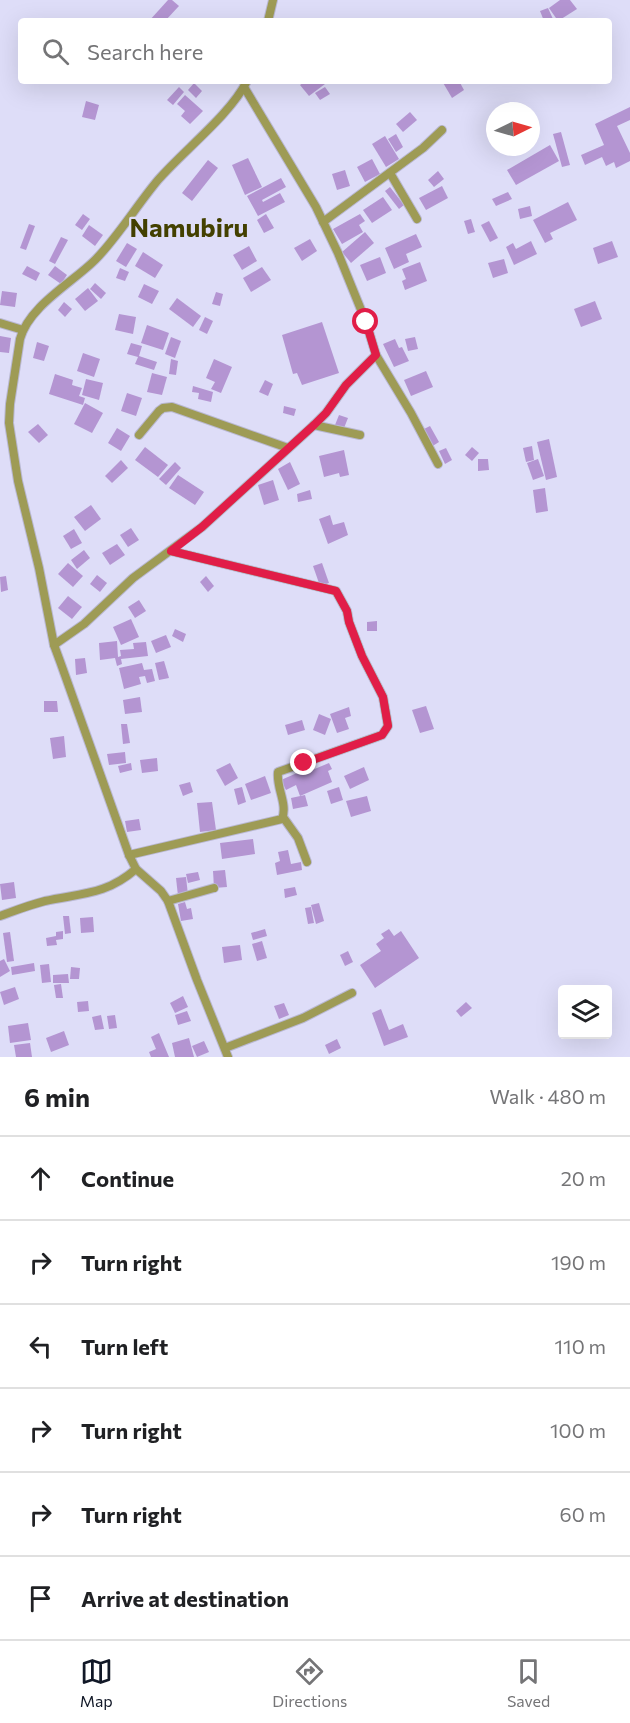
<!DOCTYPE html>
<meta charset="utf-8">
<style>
body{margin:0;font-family:Commissioner,sans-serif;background:#f6f6f6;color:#202124}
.controls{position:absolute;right:18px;bottom:18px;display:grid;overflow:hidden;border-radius:6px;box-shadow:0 6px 24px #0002}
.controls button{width:54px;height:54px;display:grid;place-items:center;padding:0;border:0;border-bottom:2px solid #e0e0e0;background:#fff;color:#202124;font:30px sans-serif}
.compass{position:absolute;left:486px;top:102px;width:54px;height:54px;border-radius:50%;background:#fff;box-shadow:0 6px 24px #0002;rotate:85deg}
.stop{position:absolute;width:18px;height:18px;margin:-14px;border:4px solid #e11d48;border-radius:50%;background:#fff}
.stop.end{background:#e11d48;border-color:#fff;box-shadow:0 2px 6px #0008}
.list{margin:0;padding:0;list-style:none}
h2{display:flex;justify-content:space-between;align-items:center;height:78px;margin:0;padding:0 24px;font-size:26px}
h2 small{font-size:20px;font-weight:400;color:#757577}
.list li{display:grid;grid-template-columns:39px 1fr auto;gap:18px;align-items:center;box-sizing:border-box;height:84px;padding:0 24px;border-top:2px solid #e0e0e0}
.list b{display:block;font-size:22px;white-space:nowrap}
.list em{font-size:20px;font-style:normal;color:#757577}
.icon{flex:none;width:33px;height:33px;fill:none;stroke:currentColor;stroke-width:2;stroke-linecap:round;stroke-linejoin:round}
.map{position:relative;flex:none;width:630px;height:1057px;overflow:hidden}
.search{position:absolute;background:#fff;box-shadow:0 6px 24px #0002;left:18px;right:18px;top:18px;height:66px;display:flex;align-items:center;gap:15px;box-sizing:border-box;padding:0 21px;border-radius:6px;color:#757577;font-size:22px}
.sheet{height:582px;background:#fff}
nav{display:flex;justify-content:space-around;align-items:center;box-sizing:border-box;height:84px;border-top:2px solid #e0e0e0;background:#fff;font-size:16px;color:#757577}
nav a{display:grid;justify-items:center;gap:3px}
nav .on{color:#111827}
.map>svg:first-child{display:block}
</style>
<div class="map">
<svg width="630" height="1057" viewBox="0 0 630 1057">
<rect width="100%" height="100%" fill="#deddf8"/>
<g fill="#b495d2">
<path d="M168,0h4l7,6 -14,15h-16z"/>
<path d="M560,0h10l7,9 -19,12 -9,-13z"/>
<path d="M548,8l5,11 -9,2 -4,-10z"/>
<path d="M305,81h18l2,3 -16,12 -9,-11z"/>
<path d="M442,81h17l5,9 -12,8z"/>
<path d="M194,83l8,8 -6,7 -8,-8z"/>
<path d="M179,87l5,5 -11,13 -6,-5z"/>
<path d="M325,87l5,7 -10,6 -5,-7z"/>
<path d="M185,95l18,16 -13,13 -9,-8 4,-5 -8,-7z"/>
<path d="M86,101l13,4 -4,15 -13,-3z"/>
<path d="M630,107v13l-13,6 13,27v8l-14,7 -2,-6 -8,4 -4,-9 -17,8 -4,-10 23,-10 -9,-21z"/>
<path d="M410,112l7,8 -14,12 -7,-8z"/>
<path d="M561,132l9,33 -8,2 -9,-33z"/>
<path d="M396,134l7,13 -7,5 -8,-13z"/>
<path d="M385,136l14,23 -13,8 -14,-23z"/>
<path d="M550,145l9,16 -43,24 -9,-15z"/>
<path d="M248,158l14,29 -17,8 -13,-30z"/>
<path d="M372,159l8,15 -15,8 -8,-15z"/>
<path d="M208,160l10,8 -26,33 -10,-8z"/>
<path d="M345,170l5,16 -13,4 -5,-16z"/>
<path d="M438,171l6,8 -10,8 -6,-7z"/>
<path d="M281,178l5,9 -24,13 1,2 17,-9 5,9 -27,14 -11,-20z"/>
<path d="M442,186l6,12 -22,12 -7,-12z"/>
<path d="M390,187l14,18 -5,4 -14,-18z"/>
<path d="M508,192l4,7 -16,7 -4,-7z"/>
<path d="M383,197l9,13 -20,13 -9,-13z"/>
<path d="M568,202l9,18 -27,13 3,6 -8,4 -12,-23z"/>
<path d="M530,206l2,10 -12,3 -2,-10z"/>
<path d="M83,214l7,5 -8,11 -7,-5z"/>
<path d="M266,214l8,14 -10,5 -7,-13z"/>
<path d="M360,214l5,7 -6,4 4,7 -21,12 -9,-15z"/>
<path d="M471,219l4,13 -7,2 -4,-13z"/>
<path d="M489,221l9,17 -8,4 -9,-17z"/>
<path d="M29,224l6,2 -9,24 -6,-2z"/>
<path d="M89,225l14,10 -8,11 -13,-10z"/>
<path d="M365,232l9,11 -23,20 -9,-11z"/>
<path d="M416,234l6,13 -16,7 3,8 -15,7 -9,-21z"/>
<path d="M61,237l7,3 -13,24 -6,-3z"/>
<path d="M310,239l7,12 -15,10 -8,-13z"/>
<path d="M531,241l6,13 -23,11 -8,-18 7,-4 3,6z"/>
<path d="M612,241l6,16 -20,7 -5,-16z"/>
<path d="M127,243l10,6 -11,18 -10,-6z"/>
<path d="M249,246l8,15 -15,9 -9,-15z"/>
<path d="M143,252l20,13 -8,13 -20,-12z"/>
<path d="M380,257l6,16 -19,8 -7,-16z"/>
<path d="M504,259l4,14 -15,5 -5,-15z"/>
<path d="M420,262l7,19 -22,9 -3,-9 4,-2 -4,-10z"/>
<path d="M27,266l13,7 -4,8 -14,-7z"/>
<path d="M55,266l12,9 -6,9 -13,-9z"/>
<path d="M262,267l9,13 -20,12 -8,-14z"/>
<path d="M120,268l9,4 -4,9 -9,-3z"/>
<path d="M95,283l11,10 -5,6 -11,-10z"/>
<path d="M144,284l15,7 -7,13 -14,-7z"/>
<path d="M88,288l10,13 -13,10 -10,-12z"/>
<path d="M2,291l15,2 -2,14 -15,-2z"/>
<path d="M216,292l7,2 -3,12 -8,-2z"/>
<path d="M177,298l24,18 -8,11 -24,-18z"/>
<path d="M595,301l7,18 -21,8 -7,-18z"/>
<path d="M64,302l8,7 -7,8 -7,-7z"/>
<path d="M119,314l17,3 -3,17 -18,-4z"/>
<path d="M205,317l8,4 -6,13 -8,-4z"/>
<path d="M322,322l17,51 -37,12 -5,-12 -4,1 -11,-39z"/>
<path d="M147,325l22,8 -6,17 -22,-7z"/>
<path d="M0,336l11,2 -2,15 -9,-1z"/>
<path d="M171,337l10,4 -6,17 -10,-4z"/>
<path d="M415,337l3,12 -10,2 -3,-12z"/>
<path d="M395,339l4,9 3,-1 7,14 -15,6 -11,-23z"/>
<path d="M37,342l12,4 -5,15 -11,-3z"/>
<path d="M131,343l11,3 -3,10 18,6 -3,8 -19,-6 3,-7 -11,-3z"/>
<path d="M83,353l17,6 -6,18 -17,-6z"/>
<path d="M171,359l7,2 -2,14 -7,-1z"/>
<path d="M214,359l18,8 -11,26 -10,-4 4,-7 -9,-4z"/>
<path d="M426,371l7,16 -22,9 -7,-16z"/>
<path d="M152,373l15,4 -5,18 -15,-3z"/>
<path d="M55,374l18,6 -1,5 10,3 -3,8 6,2 -2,7 -34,-11z"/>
<path d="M86,379l17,4 -4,17 -17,-5z"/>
<path d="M265,380l8,4 -5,12 -9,-4z"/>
<path d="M193,386l20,6 -2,10 -13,-3 1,-6 -7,-1z"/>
<path d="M127,393l15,5 -6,18 -15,-5z"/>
<path d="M85,403l18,10 -11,20 -18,-9z"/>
<path d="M284,406l12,3 -2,7 -11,-3z"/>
<path d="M339,415l9,3 -4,10 -9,-3z"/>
<path d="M38,424l10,11 -9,8 -11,-11z"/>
<path d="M430,426l9,16 -8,5 -9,-17z"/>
<path d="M117,428l13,8 -9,15 -13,-8z"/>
<path d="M549,439l8,38 -11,3 -9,-38z"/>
<path d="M532,446l2,14 -8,2 -3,-14z"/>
<path d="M145,447l23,18 -10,12 -23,-17z"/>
<path d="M472,447l7,6 -7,8 -7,-6z"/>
<path d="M446,448l6,12 -7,4 -6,-13z"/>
<path d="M344,450l5,25 -9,2 -1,-4 -15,4 -5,-21z"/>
<path d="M478,459h10l1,11 -11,1z"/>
<path d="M538,459l6,17 -11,4 -6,-17z"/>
<path d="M121,460l7,8 -16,15 -7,-7z"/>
<path d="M175,462l6,6 -15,17 -7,-6z"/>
<path d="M290,462l10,22 -12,6 -10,-21z"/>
<path d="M178,475l26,17 -9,13 -26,-17z"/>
<path d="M273,480l6,20 -15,5 -6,-20z"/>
<path d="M545,488l3,23 -12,2 -3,-23z"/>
<path d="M310,490l2,9 -14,3 -1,-8z"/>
<path d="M91,505l10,14 -16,12 -11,-14z"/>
<path d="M330,515l3,10 11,-3 4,13 -20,9 -9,-25z"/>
<path d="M131,528l8,12 -11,7 -8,-12z"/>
<path d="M74,529l8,14 -11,6 -8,-13z"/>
<path d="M117,544l8,11 -15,10 -8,-12z"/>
<path d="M84,550l6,8 -13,11 -6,-9z"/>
<path d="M68,563l15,13 -10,11 -15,-13z"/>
<path d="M322,563l7,20 -9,3 -7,-20z"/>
<path d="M97,575l10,8 -7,9 -10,-8z"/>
<path d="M6,576l2,14 -7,2 -1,-15z"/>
<path d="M206,576l8,10 -6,6 -8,-10z"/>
<path d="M68,596l14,11 -10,12 -14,-11z"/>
<path d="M139,600l7,11 -11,7 -7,-11z"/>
<path d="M131,619l8,18 -18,8 -8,-18z"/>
<path d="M377,621v10h-10v-9z"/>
<path d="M175,629l11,5 -3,8 -11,-6z"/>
<path d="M166,635l5,12 -15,6 -5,-12z"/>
<path d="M117,641l1,16 3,-1 -1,-6 14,-1 -1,-6 13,-1 2,14 -27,3 1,5 -5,2 -2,-8 -15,2 -1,-17z"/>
<path d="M85,658l2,15 -11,2 -1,-16z"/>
<path d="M164,661l5,17 -10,2 -4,-17z"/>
<path d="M142,663l2,7 8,-1 3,12 -8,2 -2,-7 -6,1 2,7 -17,5 -5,-21z"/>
<path d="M140,697l2,15 -17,2 -2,-14z"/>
<path d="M44,701h13l1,11h-14z"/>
<path d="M426,706l8,23 -14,4 -8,-23z"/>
<path d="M349,707l2,9 -6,2 4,11 -12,4 -7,-19z"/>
<path d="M319,714l12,5 -6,16 -12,-5z"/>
<path d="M302,720l3,10 -17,5 -3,-10z"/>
<path d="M121,724h6l3,19 -7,1z"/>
<path d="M64,736l2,21 -13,2 -3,-21z"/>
<path d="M125,752l1,11 -17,2 -2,-11z"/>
<path d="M157,758l1,13 -16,2 -2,-13z"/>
<path d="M131,763l1,7 -12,3 -2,-7z"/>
<path d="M230,763l8,15 -13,8 -9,-16z"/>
<path d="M329,763l3,6 -4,2 4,11 -32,14 -4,-11 -10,5 -5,-10 23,-10 1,3z"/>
<path d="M364,767l5,13 -19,9 -6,-13z"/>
<path d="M265,776l6,17 -20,7 -6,-16z"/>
<path d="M190,782l3,10 -10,4 -4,-11z"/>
<path d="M242,787l4,15 -8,3 -4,-16z"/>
<path d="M339,787l4,13 -12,4 -4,-13z"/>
<path d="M305,795l3,11 -15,3 -2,-11z"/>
<path d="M367,796l4,15 -20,6 -5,-16z"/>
<path d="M212,802l4,28 -16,2 -3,-29z"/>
<path d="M139,819l2,11 -14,2 -2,-11z"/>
<path d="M253,839l2,15 -33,5 -2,-16z"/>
<path d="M288,850l3,14 10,-2 1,8 -25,5 -2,-12 5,-2 -2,-9z"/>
<path d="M225,870l2,17 -13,1 -1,-17z"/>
<path d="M198,872l2,8 -12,3 -2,-9z"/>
<path d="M186,877l2,18 -10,1 -2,-18z"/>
<path d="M14,882l2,16 -14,2 -2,-16z"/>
<path d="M295,887l2,8 -12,3 -1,-9z"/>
<path d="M185,902l2,7 4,-1 2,11 -12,2 -3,-17z"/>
<path d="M319,903l5,18 -8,3 -5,-19z"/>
<path d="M311,907l3,16 -6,1 -3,-16z"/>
<path d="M63,916h6l2,17 -6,1z"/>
<path d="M93,917l1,15 -13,1 -1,-15z"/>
<path d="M265,929l2,7 -14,4 -2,-7z"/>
<path d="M389,929l5,7 7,-5 18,27 -44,30 -15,-23 21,-14 -5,-7 8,-6 -3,-4z"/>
<path d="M63,931v8l-7,1 1,5 -10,1 -1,-8 10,-2v-4z"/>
<path d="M10,932l4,29 -7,1 -4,-29z"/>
<path d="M262,941l5,17 -10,3 -5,-17z"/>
<path d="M240,945l2,15 -18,3 -2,-16z"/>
<path d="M348,951l5,11 -8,4 -5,-11z"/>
<path d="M4,959l6,12 -10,6v-16z"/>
<path d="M34,963l1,8 -23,4 -1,-8z"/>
<path d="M49,964l2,18 -9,1 -2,-18z"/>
<path d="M71,967l9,1 -1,11h-9z"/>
<path d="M68,974l1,9h-16v-8z"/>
<path d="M61,984l2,14h-7l-2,-13z"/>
<path d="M15,987l4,12 -15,6 -4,-13z"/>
<path d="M183,996l5,11 -13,6 -5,-10z"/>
<path d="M88,1001l1,10 -11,1 -1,-10z"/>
<path d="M466,1002l6,6 -11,9 -5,-6z"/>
<path d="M284,1003l5,12 -10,4 -5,-13z"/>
<path d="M381,1009l8,21 14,-6 5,13 -24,9 -12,-33z"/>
<path d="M187,1011l4,10 -13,4 -3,-10z"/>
<path d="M101,1015l3,14 -9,1 -3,-13z"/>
<path d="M115,1015l2,13 -8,1 -2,-13z"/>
<path d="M28,1023l3,17 -21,3 -2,-17z"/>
<path d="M64,1031l5,14 -18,7 -5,-14z"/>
<path d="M159,1033l10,24h-18l-2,-5 7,-3 -5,-12z"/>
<path d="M189,1038l5,19h-19l-3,-14z"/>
<path d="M337,1039l4,9 -12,6 -4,-9z"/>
<path d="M204,1041l5,11 -12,5 -5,-11z"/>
<path d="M30,1043l2,14h-16l-2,-12z"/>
</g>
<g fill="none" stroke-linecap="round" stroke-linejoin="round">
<defs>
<g id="minor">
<path d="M268,21l5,-21"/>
<path d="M244,87l72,120 22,46 28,69 10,33 35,58 27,51"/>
<path d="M390,173l27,46"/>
<path d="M323,222l100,-74 19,-18"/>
<path d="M0,323l23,7"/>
<path d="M314,425l46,10"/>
<path d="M139,435l20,-24 4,-3 9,-1 116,41"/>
<path d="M54,645l30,-21 49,-46 69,-51 112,-102 12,-12 20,-28 30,-30"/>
<path d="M283,817l15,21 9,24"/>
<path d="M129,855l153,-36c6,-15 -6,-31 -4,-47l104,-37 6,-9 -5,-29 -21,-41 -13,-34 -2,-11 -11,-20 -165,-40"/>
<path d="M168,901l46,-13"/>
<path d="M0,916c14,-5 29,-11 45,-15 37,-8 61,-6 91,-32"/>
<path d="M225,1048l78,-30 49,-25"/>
<path d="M228,1057l-31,-77 -29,-79 -7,-10 -25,-22 -7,-14 -68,-191 -7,-19 -15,-77 -21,-87 -9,-58 1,-19 10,-65c9,-33 52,-56 75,-79 22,-22 42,-55 63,-80 26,-30 72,-65 89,-99"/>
</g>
</defs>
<use href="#minor" stroke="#b9b8d2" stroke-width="10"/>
<use href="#minor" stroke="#9e9b55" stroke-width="8"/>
</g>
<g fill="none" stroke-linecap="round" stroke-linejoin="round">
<path stroke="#e11d48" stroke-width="8" d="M304,763l78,-28 6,-9 -5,-29 -21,-41 -13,-34 -2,-11 -11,-20 -165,-40 31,-24 112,-102 12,-12 20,-28 30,-30 -10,-33"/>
</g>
<g text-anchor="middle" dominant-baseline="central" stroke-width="4.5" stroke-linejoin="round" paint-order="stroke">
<g font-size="26" font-weight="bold" fill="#434000" stroke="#deddf8">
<text x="189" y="226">Namubiru</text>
</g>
</g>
</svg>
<div class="controls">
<button><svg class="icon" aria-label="layers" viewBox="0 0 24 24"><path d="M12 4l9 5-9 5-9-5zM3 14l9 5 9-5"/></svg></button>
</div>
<svg class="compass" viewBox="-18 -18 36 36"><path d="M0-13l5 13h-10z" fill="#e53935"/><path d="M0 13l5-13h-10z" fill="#757577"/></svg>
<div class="stop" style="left:366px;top:322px"></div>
<div class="stop end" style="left:304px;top:763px"></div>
<div class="search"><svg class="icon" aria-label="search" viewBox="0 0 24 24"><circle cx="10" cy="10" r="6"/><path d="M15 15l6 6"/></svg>Search here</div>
</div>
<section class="sheet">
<h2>6 min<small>Walk · 480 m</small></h2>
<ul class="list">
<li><svg class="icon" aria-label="ahead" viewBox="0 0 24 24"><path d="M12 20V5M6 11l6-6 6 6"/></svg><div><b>Continue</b></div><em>20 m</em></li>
<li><svg class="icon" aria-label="right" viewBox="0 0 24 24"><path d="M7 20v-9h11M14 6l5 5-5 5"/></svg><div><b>Turn right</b></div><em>190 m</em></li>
<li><svg class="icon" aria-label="left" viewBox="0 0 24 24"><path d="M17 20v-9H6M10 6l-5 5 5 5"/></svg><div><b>Turn left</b></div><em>110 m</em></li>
<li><svg class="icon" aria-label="right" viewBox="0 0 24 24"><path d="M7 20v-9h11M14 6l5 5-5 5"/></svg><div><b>Turn right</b></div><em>100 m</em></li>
<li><svg class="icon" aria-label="right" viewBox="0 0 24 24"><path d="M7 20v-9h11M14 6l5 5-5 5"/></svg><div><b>Turn right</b></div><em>60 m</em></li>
<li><svg class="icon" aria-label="arrive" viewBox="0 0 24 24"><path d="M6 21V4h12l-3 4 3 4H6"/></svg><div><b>Arrive at destination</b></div></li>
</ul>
</section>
<nav>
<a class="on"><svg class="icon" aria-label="map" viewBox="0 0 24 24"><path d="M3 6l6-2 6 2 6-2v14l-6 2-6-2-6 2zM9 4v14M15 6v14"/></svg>Map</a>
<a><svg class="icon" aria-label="directions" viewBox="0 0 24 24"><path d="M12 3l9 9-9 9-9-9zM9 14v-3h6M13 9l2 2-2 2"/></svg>Directions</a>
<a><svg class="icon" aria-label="saved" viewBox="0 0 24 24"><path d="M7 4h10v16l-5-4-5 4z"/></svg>Saved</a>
</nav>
